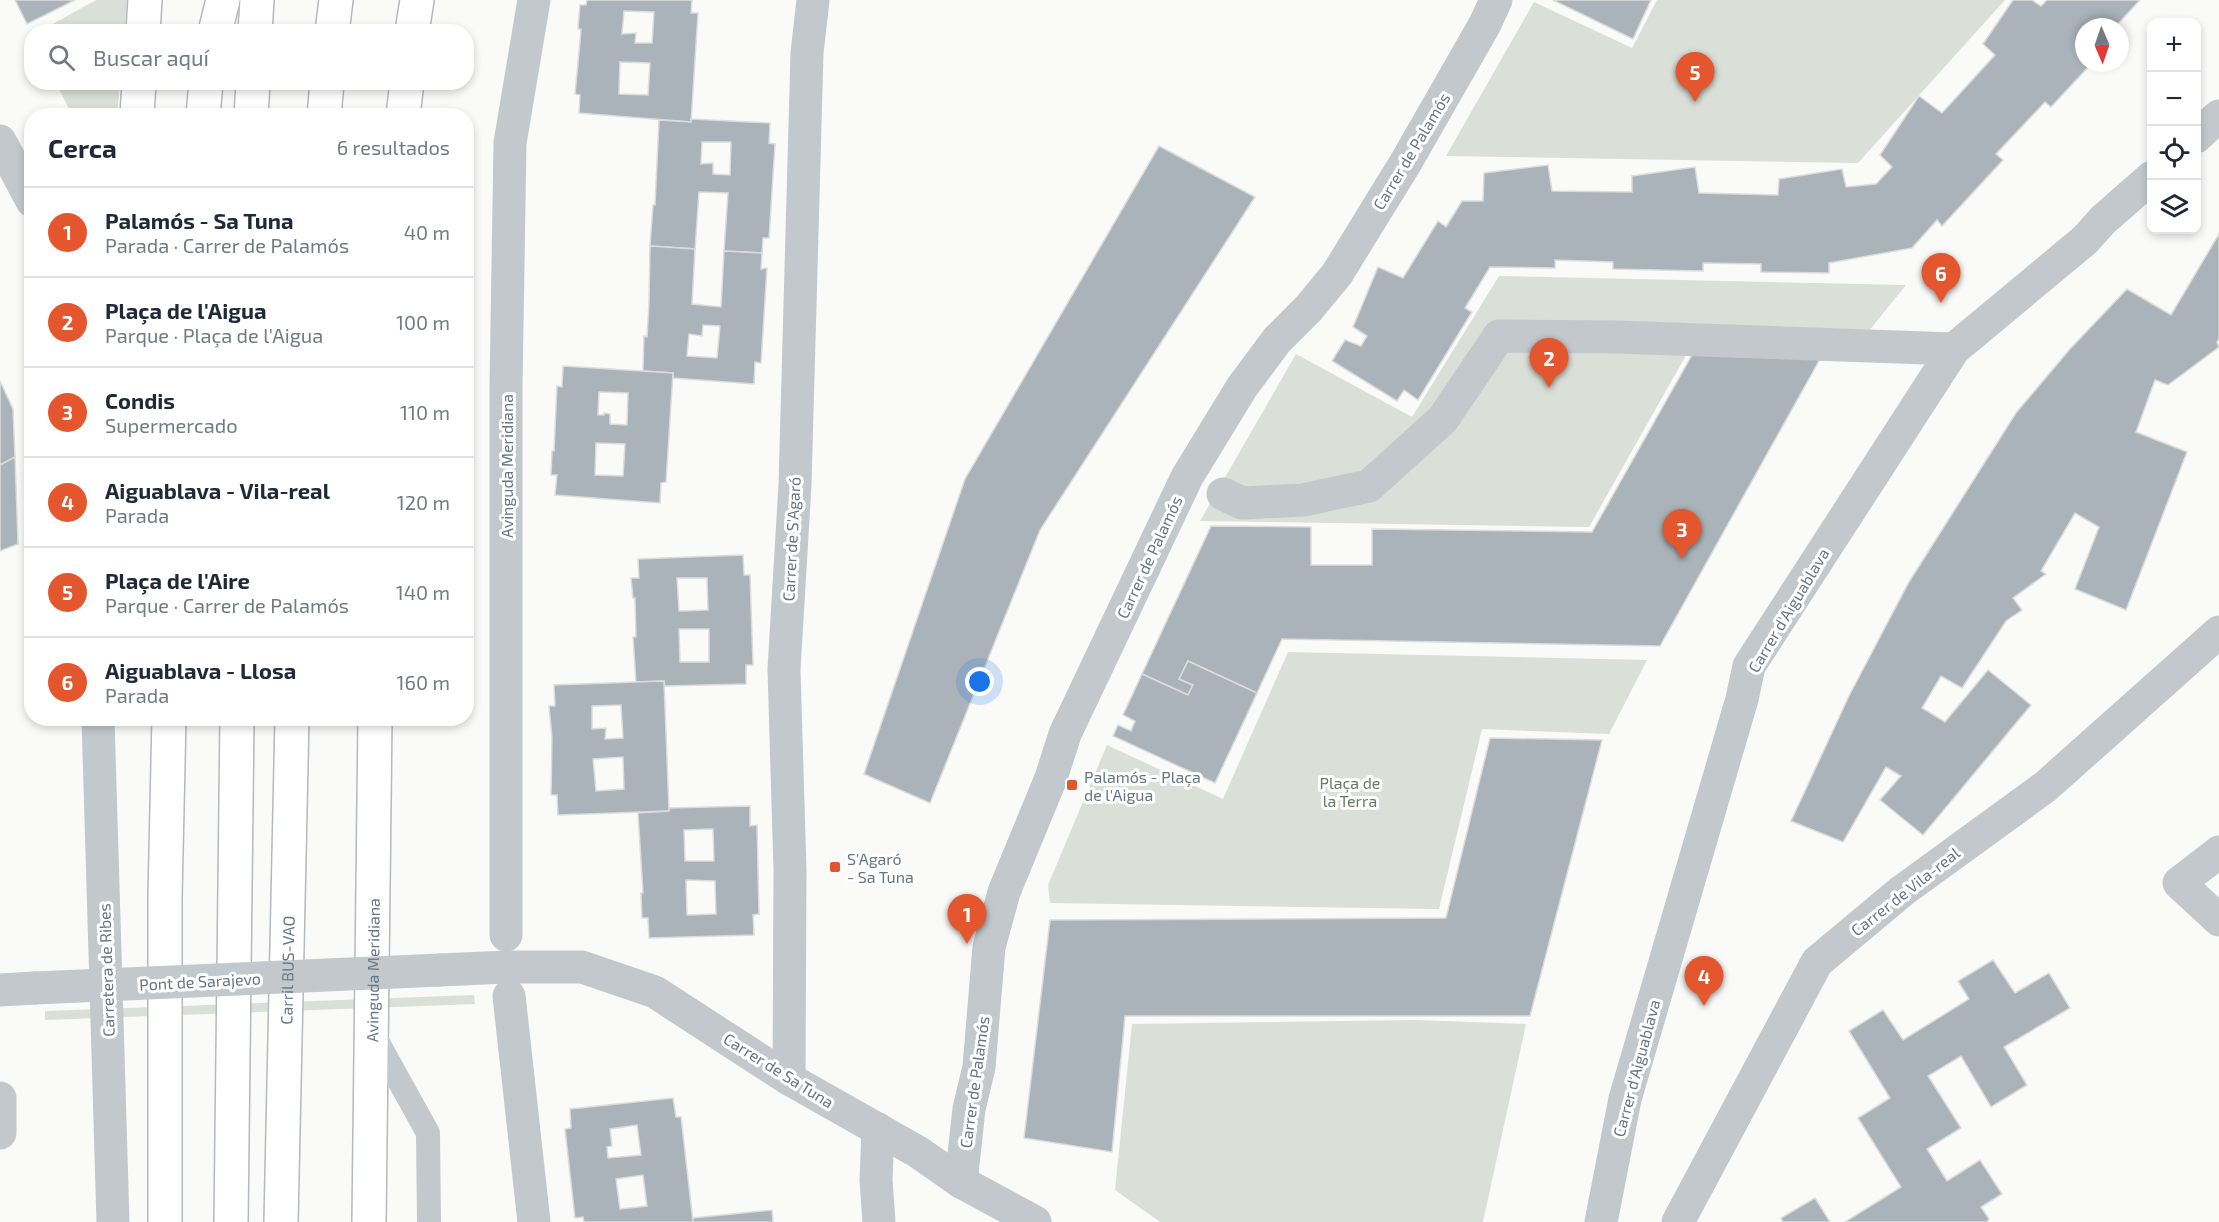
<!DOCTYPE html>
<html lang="es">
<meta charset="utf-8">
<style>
body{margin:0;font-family:"Exo 2",sans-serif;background:#f2f2f3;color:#1f2937}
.controls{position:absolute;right:18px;top:18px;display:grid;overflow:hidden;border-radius:12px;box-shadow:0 3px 9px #0003}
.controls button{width:54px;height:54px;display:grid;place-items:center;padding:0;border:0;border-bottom:2px solid #e0e1e3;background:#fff;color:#1f2937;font:30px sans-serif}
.compass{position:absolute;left:2075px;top:18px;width:54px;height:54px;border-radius:50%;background:#fff;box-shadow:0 3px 9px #0003;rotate:178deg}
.you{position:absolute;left:980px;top:682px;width:21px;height:21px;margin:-15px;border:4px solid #fff;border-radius:50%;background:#1a73e8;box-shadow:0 0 0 9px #1a73e833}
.badge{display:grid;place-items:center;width:39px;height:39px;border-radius:50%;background:#e4572e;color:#fff;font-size:20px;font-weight:700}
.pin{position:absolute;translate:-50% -50px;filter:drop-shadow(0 2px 3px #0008)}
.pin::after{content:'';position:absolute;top:32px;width:21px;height:18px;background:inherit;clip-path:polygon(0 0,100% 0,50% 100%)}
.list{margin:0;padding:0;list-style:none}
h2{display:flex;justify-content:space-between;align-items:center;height:78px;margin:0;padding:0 24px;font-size:26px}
h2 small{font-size:20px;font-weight:400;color:#747a83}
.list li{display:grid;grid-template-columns:39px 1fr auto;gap:18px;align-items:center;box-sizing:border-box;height:90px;padding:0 24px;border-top:2px solid #e0e1e3}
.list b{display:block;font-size:22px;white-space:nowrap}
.list p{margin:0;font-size:20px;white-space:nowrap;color:#747a83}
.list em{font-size:20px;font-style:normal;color:#747a83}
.icon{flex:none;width:33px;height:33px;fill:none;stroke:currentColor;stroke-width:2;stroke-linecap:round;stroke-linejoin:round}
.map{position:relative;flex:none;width:2219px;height:1222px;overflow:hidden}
.search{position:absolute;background:#fff;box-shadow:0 3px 9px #0003;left:24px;top:24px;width:450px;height:66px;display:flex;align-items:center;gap:15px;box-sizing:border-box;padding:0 21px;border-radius:24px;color:#747a83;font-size:22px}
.panel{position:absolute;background:#fff;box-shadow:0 3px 9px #0003;left:24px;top:108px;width:450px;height:618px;border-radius:24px}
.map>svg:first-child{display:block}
</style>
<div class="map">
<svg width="2219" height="1222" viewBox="0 0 2219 1222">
<rect width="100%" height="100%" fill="#fafaf8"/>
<g fill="#dadfd7">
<path d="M96,0h31l-2,31h-85z"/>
<path d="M1657,0h348l-147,163 -412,-7 88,-154 98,46z"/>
<path d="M56,83h64l-3,32h-45z"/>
<path d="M1499,276l407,9 -59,73 -158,-8 -100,177 -389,-6 96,-167 116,63z"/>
<path d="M1288,652l359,8 -38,74 -127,-5 -43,180 -389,-6 -2,-18 59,-140 116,54z"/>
<path d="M474,995l1,9 -430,16v-9z"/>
<path d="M1415,1020l111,4 -43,198h-323l-45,-32 17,-166z"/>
</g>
<g fill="#aab3b9" stroke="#dcdcda" stroke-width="1.5" fill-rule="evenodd">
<path d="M15,0h60l-48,24z"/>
<path d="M587,0h105l-1,13h7l-7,109 -112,-9 1,-18 -5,-1 5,-52 1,-13h-3l2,-24h6zM624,11l30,1 -2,31h-17l1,-10 -14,1zM620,62l30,1 -2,32 -29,-1z"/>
<path d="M1553,0h98l-18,39z"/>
<path d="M2013,0h19l9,6 6,-6h93l-25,27h-31v36h8l-41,44 -6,-5 -49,52 7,6 -61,66 -5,-6 -25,28 -83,15v10l-68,-1v-8l-58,-1v8l-90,-2v-7l-58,-2v8l-65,-1 -25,41 7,4 -54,88 -14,-10 -7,11 -65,-40 13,-21 16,6 6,-10 -14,-9 25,-60 25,11 35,-57 8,6 16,-26h21l1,-28 64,-8 4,26 80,1v-16l63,-9 4,26 79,2 1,-16 63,-10 4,18 30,-3 16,-17 -12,-12 39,-59 23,17 53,-58 -12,-11z"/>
<path d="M691,119l79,4 -1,20 6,1 -6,94h-6l-1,15 -38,-2 4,-58 -29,-1 -4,57 -45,-3 3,-41h2l4,-85 32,2zM702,142h29l-1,33 -17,-1v-11l-12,1z"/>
<path d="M1159,146l96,51 -215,333 -110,273 -66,-29 101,-295z"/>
<path d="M2219,234v105l-2,3 2,5 -51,38 -13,-5 -19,52 51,20 -61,158 -51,-21 24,-62 -24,-14 -34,58 5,3 -33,24 9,12 -16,11 -44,67 -21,-12 -19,32 23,14 43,-52 43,35 -108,130 -43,-35 21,-24 -15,-9 -43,75 -52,-21 58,-125 60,-114 107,-169 54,-64 57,-60 44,26z"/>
<path d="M650,246l45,3 -3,55 29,3 3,-56 38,2 -1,16 6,-1 -6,95 -6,-1 -1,22 -81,-6v-5l-30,-2 1,-35 3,1 2,-34zM703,325l17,1 -3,32 -30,-2 2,-22 13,2z"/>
<path d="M1692,355l128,4 -160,287 -378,-7 -25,54 -69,-32 -9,18 14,6 -5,10 -46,-21 69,-148 100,1v38h61v-36l220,3z"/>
<path d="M563,366l110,7 -7,109 -5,1 -1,20 -105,-8 2,-20h-6l1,-24h2l3,-65 5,1zM599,392l29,1 -1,32 -17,-1v-10l-6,-1v2h-6zM596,443l29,1 -2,32 -28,-1z"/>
<path d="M0,381l13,28 2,48 -15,8z"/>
<path d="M15,457l3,87 -18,7v-86z"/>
<path d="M743,555l1,20h6l3,90h-7v19l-81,2 -1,-5 -28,1 -3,-45h3l-1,-39h-2l-2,-20h8l-1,-19zM677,578h30l1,32 -29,1zM679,629h30v33h-29z"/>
<path d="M1188,661l69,32 -42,90 -102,-47 5,-11 13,6 4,-10 -12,-6 19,-41 46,21 5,-10 -14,-6z"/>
<path d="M664,681l5,130 -111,4 -1,-20h-6l1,-57 -3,-32h6l-1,-21zM621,705l2,33 -18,1 1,-11 -14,1v-23zM623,757l1,32 -28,2 -3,-32z"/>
<path d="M1490,738l112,2 -72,276h-405l-13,136 -88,-14 26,-218 396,-2z"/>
<path d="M750,806v20l7,-1 2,89 -6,1 1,20 -105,3 -1,-20h-6l-1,-25h2l-5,-80 31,-2v-3zM713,829l1,32h-29l-1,-31zM686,880l29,1 1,33 -29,1z"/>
<path d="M1993,960l22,33 34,-20 21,35 -66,39 23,38 -36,22 -30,-51 -33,20 33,52 -34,21 20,32 33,-21 22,34 -21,13 8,12 -2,3h-142l56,-35 -43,-69 32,-20 -41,-67 34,-21 20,30 66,-41 -11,-18z"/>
<path d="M673,1098l3,19h5l12,105h-109l-1,-5 -8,1 -10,-89 6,-1 -1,-19zM637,1125l4,30 -33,3 -1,-11 5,-1 -2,-17zM643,1175l4,31 -27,3 -4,-30z"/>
<path d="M1815,1198l15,24h-47l-2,-4z"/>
<path d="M772,1210l1,12h-80v-4z"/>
</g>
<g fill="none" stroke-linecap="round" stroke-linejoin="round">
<defs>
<g id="highway">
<path d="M143,32l2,-32"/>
<path d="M215,32l8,-32"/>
<path d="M255,32l2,-32"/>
<path d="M332,32l4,-32"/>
<path d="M412,32l5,-32"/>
<path d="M137,116l2,-34"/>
<path d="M203,116l3,-34"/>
<path d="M251,116l2,-34"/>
<path d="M324,116l3,-34"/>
<path d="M403,116l4,-34"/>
<path d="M165,1222v-325l4,-179"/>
<path d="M231,1222l6,-504"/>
<path id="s1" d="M281,1222l11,-504"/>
<path id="s2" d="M369,1222l6,-504"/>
</g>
</defs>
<use href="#highway" stroke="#b4b9bd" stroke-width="36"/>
<path stroke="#c3c8cc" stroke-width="24" d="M372,1032l56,101 1,89"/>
<g stroke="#c3c8cc" stroke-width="33">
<path d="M2196,137l23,-21"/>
<path d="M0,141l32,60"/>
<path d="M1223,494l19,9 61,-3 66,-14 74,-67 56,-83 118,1 337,12"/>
<path d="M98,718l15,504"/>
<path d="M2219,852l-40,31 40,37"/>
<path d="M506,935v-549l4,-243 24,-143"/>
<path d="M440,970l67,-3h75l73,25 134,87 129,73 43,30 74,40"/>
<path d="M0,990l35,-2"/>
<path d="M509,996l25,226"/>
<path d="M789,1079l1,-208 -6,-202 11,-184 12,-432 6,-53"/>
<path d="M0,1098v35"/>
<path d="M878,1129l-2,51 3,42"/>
<path d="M961,1182l8,-73 10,-42 10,-120 15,-55 47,-114 14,-44 122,-257 55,-90 35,-47 32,-32 28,-34 69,-112 79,-138 11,-24"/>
<path d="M1601,1222l24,-123 117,-400 7,-33 205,-317 131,-109 18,-20 49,-43"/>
<path d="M1678,1222l139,-260 85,-71 143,-104 174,-155"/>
</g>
<use href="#highway" stroke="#fff" stroke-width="33"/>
<path stroke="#c3c8cc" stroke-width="33" d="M35,988l405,-18"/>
</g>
<g fill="#e4572e" stroke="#fff" stroke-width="2">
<rect x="1066" y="779" width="12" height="12" rx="3"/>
<rect x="829" y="861" width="12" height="12" rx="3"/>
</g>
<g text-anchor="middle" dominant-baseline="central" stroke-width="6" stroke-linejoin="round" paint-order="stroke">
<g font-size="16" fill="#657683" stroke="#fff">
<text transform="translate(1411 151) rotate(-59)">Carrer de Palamós</text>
<text transform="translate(506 466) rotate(-90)">Avinguda Meridiana</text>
<text transform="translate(791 539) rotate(-87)">Carrer de S'Agaró</text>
<text transform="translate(1149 557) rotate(-65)">Carrer de Palamós</text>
<text transform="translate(1788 610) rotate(-59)">Carrer d'Aiguablava</text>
<text transform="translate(1905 891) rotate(-38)">Carrer de Vila-real</text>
<text transform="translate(106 970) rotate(-92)">Carretera de Ribes</text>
<text stroke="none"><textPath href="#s1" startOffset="252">Carril BUS-VAO</textPath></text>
<text stroke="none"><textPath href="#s2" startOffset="252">Avinguda Meridiana</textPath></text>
<text transform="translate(200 981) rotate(-3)">Pont de Sarajevo</text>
<text transform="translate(1636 1068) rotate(-75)">Carrer d'Aiguablava</text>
<text transform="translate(779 1070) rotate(32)">Carrer de Sa Tuna</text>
<text transform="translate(974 1082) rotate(-82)">Carrer de Palamós</text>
</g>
<g font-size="16" fill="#657683" stroke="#fff" text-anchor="start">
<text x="1084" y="776">Palamós - Plaça<tspan x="1084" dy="18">de l'Aigua</tspan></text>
<text x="847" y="858">S'Agaró<tspan x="847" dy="18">- Sa Tuna</tspan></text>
</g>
<g font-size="16" fill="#687a64" stroke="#fff">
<text x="1350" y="782">Plaça de<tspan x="1350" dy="18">la Terra</tspan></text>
</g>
</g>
</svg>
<div class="controls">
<button>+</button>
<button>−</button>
<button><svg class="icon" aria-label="locate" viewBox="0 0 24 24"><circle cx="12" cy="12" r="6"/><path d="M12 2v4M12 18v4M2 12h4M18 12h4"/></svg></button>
<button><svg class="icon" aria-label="layers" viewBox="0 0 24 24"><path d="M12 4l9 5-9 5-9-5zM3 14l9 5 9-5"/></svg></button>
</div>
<svg class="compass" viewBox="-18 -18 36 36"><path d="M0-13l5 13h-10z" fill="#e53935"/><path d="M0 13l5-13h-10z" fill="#747a83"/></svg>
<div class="you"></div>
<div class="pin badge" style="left:967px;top:944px">1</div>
<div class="pin badge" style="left:1549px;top:388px">2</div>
<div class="pin badge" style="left:1682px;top:559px">3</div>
<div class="pin badge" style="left:1704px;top:1006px">4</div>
<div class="pin badge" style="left:1695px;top:102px">5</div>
<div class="pin badge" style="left:1941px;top:303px">6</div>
<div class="search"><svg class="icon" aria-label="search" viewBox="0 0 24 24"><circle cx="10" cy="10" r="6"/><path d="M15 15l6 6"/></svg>Buscar aquí</div>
<section class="panel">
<h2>Cerca<small>6 resultados</small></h2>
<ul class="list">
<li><span class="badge">1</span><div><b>Palamós - Sa Tuna</b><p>Parada · Carrer de Palamós</p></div><em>40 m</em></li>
<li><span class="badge">2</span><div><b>Plaça de l'Aigua</b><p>Parque · Plaça de l'Aigua</p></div><em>100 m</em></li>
<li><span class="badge">3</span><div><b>Condis</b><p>Supermercado</p></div><em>110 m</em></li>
<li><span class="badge">4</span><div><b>Aiguablava - Vila-real</b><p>Parada</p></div><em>120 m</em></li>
<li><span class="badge">5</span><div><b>Plaça de l'Aire</b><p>Parque · Carrer de Palamós</p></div><em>140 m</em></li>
<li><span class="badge">6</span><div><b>Aiguablava - Llosa</b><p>Parada</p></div><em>160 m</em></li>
</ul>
</section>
</div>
